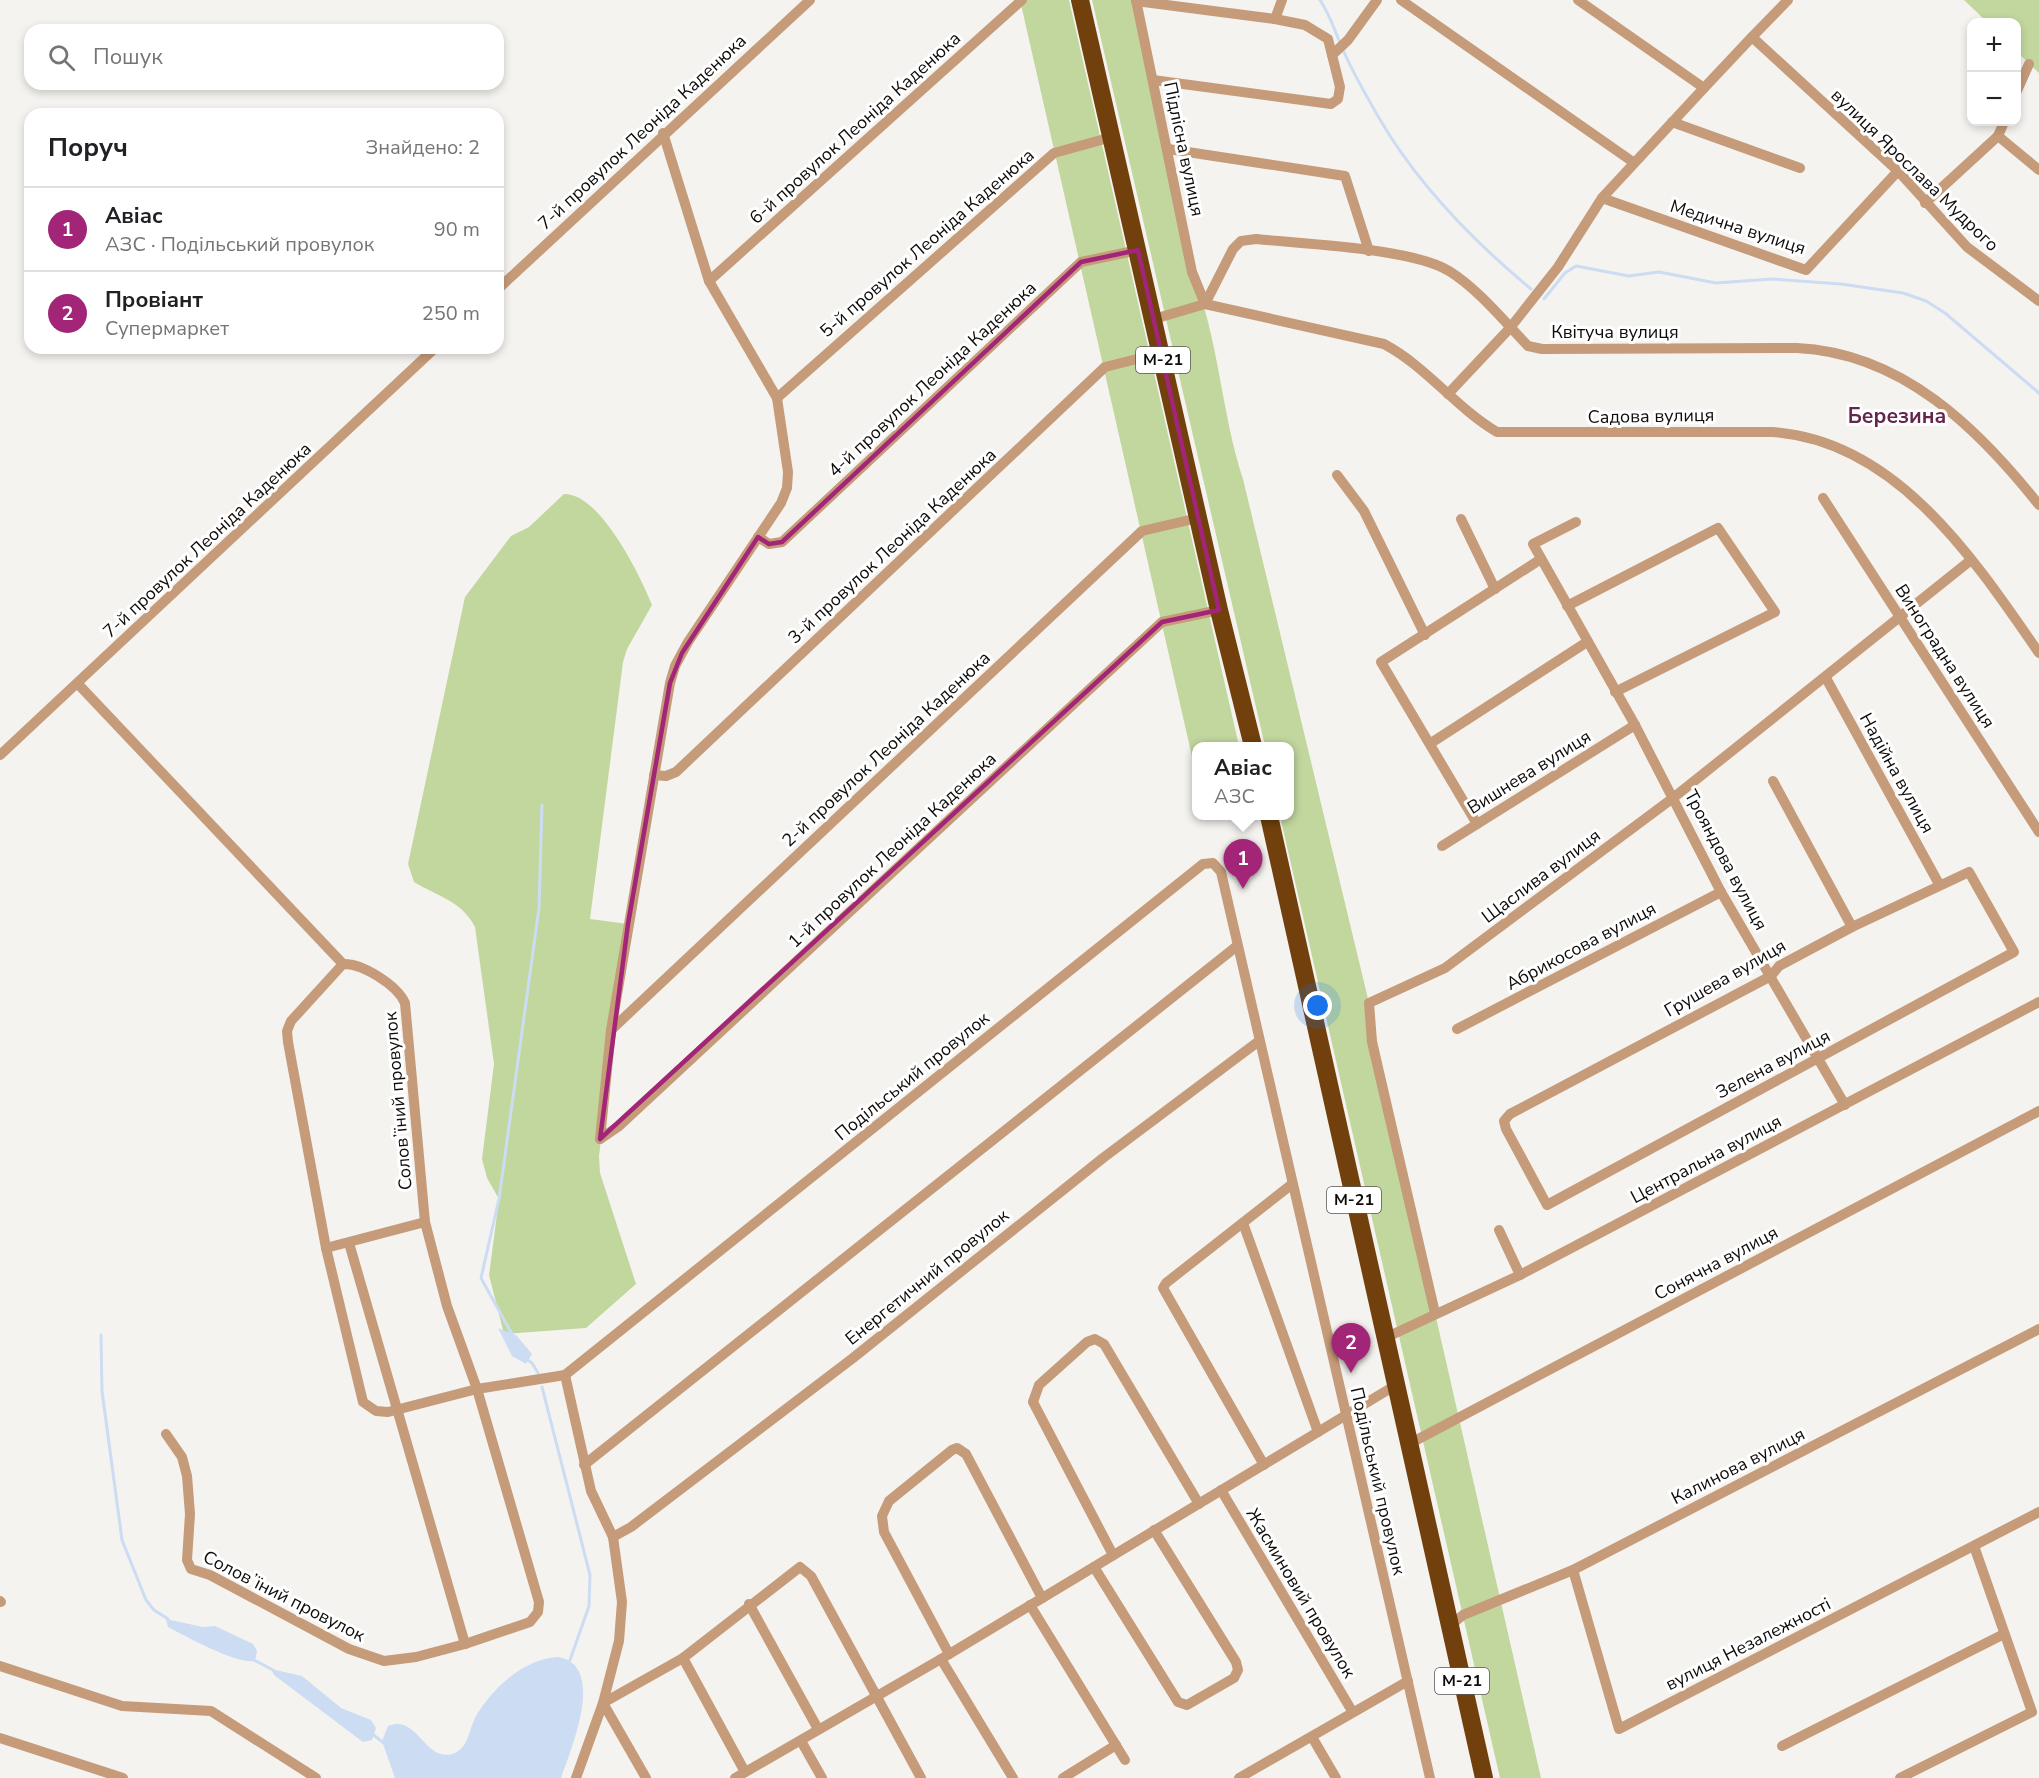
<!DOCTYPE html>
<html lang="uk">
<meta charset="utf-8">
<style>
body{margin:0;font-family:"Nunito Sans",sans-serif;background:#f2f2f2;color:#202124}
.controls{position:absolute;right:18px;top:18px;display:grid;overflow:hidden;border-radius:12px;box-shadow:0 3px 9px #0003}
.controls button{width:54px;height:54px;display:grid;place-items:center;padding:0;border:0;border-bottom:2px solid #e0e0e0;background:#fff;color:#202124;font:30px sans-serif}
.you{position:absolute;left:1318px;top:1006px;width:21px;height:21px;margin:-15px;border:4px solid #fff;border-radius:50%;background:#1a73e8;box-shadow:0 0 0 9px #1a73e833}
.badge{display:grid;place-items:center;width:39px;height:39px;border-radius:50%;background:#a32577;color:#fff;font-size:20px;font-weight:700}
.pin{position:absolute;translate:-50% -50px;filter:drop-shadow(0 2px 3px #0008)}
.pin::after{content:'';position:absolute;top:32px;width:21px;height:18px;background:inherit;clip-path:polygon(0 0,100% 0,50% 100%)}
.popup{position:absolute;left:1192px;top:742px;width:102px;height:78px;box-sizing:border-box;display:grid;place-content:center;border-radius:12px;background:#fff;filter:drop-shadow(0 2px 4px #0005);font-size:20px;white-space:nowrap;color:#757577}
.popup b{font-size:22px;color:#202124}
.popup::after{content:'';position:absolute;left:50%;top:100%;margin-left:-12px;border:12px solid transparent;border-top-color:#fff}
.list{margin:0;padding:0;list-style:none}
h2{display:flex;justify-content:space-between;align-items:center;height:78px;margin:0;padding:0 24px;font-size:26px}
h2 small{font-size:20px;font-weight:400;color:#757577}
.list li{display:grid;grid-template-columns:39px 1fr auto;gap:18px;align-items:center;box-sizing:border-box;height:84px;padding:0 24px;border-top:2px solid #e0e0e0}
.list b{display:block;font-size:22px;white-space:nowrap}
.list p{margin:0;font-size:20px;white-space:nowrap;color:#757577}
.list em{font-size:20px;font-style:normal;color:#757577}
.icon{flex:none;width:33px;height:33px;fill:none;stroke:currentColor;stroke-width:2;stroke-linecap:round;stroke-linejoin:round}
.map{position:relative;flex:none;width:2039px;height:1778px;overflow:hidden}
.search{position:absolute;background:#fff;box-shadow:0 3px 9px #0003;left:24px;top:24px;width:480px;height:66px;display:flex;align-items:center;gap:15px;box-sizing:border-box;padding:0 21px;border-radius:18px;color:#757577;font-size:22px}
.panel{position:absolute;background:#fff;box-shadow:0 3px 9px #0003;left:24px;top:108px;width:480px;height:246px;border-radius:18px}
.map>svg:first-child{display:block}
</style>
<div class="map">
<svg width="2039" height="1778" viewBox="0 0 2039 1778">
<rect width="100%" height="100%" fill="#f5f3ef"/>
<g fill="#c2d79e">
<path d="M1020,0h49l170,746h-43v28z"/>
<path d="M1092,0h44l56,272c27,66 29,140 51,207l126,524 66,310 106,465h-41l-220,-962h10v-70h-25z"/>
<path d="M1964,0h75v73l-22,-21 -1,-30h-29z"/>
<path d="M564,494c36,-1 76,81 88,111l-25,44 -4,13 -33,257 38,5 -29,232 1,17 36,111 -50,44 -82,6 -15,-59 10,-76 -12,-21 -5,-19 12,-95 -19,-137c-13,-26 -38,-31 -61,-45l-6,-18 57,-267 46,-61 18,-9z"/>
</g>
<g fill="#cbdcf3">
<path d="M498,1328l18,7 16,19 -6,10 -14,-8z"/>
<path d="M166,1619l37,8 12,-1 38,18 4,7 -2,10c-19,3 -68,-24 -87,-34z"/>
<path d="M558,1657c49,8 13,92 3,121h-166l-13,-37 6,-15c30,-13 37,39 67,27 13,-6 14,-23 20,-35 16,-29 48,-59 83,-61z"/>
<path d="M271,1669l31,7 39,32 30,12 5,8 -4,12 -9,2 -89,-67z"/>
</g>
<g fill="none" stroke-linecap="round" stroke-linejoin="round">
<g stroke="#cbdcf3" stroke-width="3">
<path d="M1320,0c10,15 14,29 21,45 10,25 25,50 38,73 39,67 93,122 152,171"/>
<path d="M1544,299l21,-26 11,-7 53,10 30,-4 57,11 56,-4 69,5 62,9 23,8 19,12 94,80"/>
<path d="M101,1335l1,56 20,149 24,60 8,10 14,9"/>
<path d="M513,1336l-32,-58 18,-79 40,-291 3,-103"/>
<path d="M525,1358l7,5 6,10"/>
<path d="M542,1387l48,188 -1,31 -19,54"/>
<path d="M252,1659l21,11"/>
<path d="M371,1733l14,11"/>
</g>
<g stroke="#c59b79" stroke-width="10">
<path d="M1136,0l56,272 13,32"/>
<path d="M1401,0l232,162"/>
<path d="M1578,0l126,88 48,-51 146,134 69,76 72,54"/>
<path d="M1136,1l139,18 7,-19"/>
<path d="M1275,19l30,6 23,14 4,16"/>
<path d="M1752,37l36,-37"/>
<path d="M1153,80l178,24 7,-5 2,-12 -8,-32 16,-15 29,-40"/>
<path d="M2016,93l13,-29"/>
<path d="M1672,122l128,46"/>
<path d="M2004,122l-6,14 41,34"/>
<path d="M1168,149l177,27 24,75"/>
<path d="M1602,198l204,72 92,-99"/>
<path d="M1925,203l73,-67"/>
<path d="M709,281l313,-281"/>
<path d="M498,289l312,-289"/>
<path d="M1205,304l28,-55 8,-8 15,-2c46,5 156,9 193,32 28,17 56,51 79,75l14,3 255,-1c105,5 181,80 242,157"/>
<path d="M1154,319l51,-15 179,40c43,23 71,63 113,88h275c124,8 202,127 267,221"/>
<path d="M1448,394l62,-66 48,-61 44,-69 102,-110"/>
<path d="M777,398l277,-245 58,-16"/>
<path d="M1337,475l27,36 61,124"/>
<path d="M1823,498l216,334"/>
<path d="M1461,519l34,70"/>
<path d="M1576,522l-43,22 102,181 86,167 124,213"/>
<path d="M758,537l11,7 13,-2 299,-280 57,-12"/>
<path d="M1567,606l151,-78 57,84 -160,80"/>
<path d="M1826,678l113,206"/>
<path d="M78,684l265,280"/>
<path d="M1431,743l156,-101"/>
<path d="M0,755l435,-407"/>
<path d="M654,775l12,1 10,-4 429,-405 56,-14"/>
<path d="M1773,781l79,146"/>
<path d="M1477,824l-96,-162 160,-103"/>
<path d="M1442,846l193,-121"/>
<path d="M1969,872l45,80 -467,253 -41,-76 -2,-8 6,-7 261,-138 8,-10 73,-39z"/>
<path d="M1457,1029l264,-137"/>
<path d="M611,1030l531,-499 56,-13"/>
<path d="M600,1139l11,-109 59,-347 5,-17 13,-24 93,-139 6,-15 1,-16 -11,-74 -68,-117 -46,-148"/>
<path d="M600,1139l19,-13 543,-504 57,-12"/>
<path d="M1243,1223l75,209"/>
<path d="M1499,1230l21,45"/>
<path d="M349,1243l116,401"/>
<path d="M326,1248l99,-26"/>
<path d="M1435,1313l-63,-271 -3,-39 76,-35 228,-170 298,-238"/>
<path d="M1385,1338l135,-63 519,-273"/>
<path d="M565,1375l26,116 22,46 9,65 -3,39 -16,62 -27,75"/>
<path d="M166,1434l16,23 5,19 3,38 -3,46 4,9 19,6 139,74 35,12 32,-4 49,-13 65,-22 8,-10 1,-10 -62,-213 -30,-83 -22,-84 -20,-219c-8,-18 -43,-40 -62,-39l-52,57 -4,10 1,11 38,206 37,154 13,9 12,1 89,-23 88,-14 638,-511 10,-1 8,9 209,906"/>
<path d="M1409,1444l630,-333"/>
<path d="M584,1465l653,-519"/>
<path d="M1264,1465l-101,-177 3,-5 125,-98"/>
<path d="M1221,1490l131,221"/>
<path d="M613,1537l18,-10 222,-169 250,-200 156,-117"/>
<path d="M1113,1555l-80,-153 6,-17 48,-43 8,-3 9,5 95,160"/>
<path d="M1094,1567l84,135 9,3 47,-27 4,-8 -2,-8 -82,-132"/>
<path d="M1573,1570l46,159 420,-217"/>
<path d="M0,1601l1,1"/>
<path d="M749,1604l69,125"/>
<path d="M1030,1605l95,155"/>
<path d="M1450,1626l13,-11 110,-45 466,-241"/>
<path d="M949,1654l-65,-122 -2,-16 7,-15 63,-51 5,-2 9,6 76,144"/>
<path d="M683,1658l62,114"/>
<path d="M941,1659l72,119"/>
<path d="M0,1666l122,40 89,5 105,67"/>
<path d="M1312,1737l24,41"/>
<path d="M0,1738l123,40"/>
<path d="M801,1741l21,37"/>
<path d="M1782,1746l222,-112"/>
<path d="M646,1778l-43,-75 80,-45 117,-91 11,9 110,202"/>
<path d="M735,1778l206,-119 455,-274"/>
<path d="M1063,1778l53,-33"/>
<path d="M1239,1778l169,-97"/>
<path d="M1900,1778l132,-66 -58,-166"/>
</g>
<g stroke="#71400c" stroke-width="18">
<path d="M1080,0l139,610 34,136"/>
<path d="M1269,816l215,962"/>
</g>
</g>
<path fill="none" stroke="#a32577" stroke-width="4.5" stroke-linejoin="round" d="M1138,250l81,360 -57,12 -562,517 28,-215 42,-241 12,-30 76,-116 11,7 13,-2 299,-280z"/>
<g text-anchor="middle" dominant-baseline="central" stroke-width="6" stroke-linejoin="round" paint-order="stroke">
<g fill="#fff" stroke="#565554" stroke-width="1.5">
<rect x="1136" y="347" width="54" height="26" rx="4.5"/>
<rect x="1327" y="1187" width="54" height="26" rx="4.5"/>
<rect x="1435" y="1668" width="54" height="26" rx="4.5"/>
</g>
<g font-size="16" font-weight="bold" fill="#0d0c0b">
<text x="1163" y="360">М-21</text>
<text x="1354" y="1200">М-21</text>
<text x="1462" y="1681">М-21</text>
</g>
<g font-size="18" fill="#0d0c0b" stroke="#fff">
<text transform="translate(855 128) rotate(-42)">6-й провулок Леоніда Каденюка</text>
<text transform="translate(642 132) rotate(-43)">7-й провулок Леоніда Каденюка</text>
<text transform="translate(1184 149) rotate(78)">Підлісна вулиця</text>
<text transform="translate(1915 170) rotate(44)">вулиця Ярослава Мудрого</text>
<text transform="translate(1738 227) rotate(18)">Медична вулиця</text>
<text transform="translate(927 243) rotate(-41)">5-й провулок Леоніда Каденюка</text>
<text x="1615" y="332">Квітуча вулиця</text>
<text transform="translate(932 379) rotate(-43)">4-й провулок Леоніда Каденюка</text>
<text transform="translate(1651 416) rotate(-1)">Садова вулиця</text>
<text transform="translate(207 540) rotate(-43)">7-й провулок Леоніда Каденюка</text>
<text transform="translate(892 546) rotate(-43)">3-й провулок Леоніда Каденюка</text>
<text transform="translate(1945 656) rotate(57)">Виноградна вулиця</text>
<text transform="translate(886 749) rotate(-43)">2-й провулок Леоніда Каденюка</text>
<text transform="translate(1529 772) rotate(-32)">Вишнева вулиця</text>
<text transform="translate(1897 773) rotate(61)">Надійна вулиця</text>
<text transform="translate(892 850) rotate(-43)">1-й провулок Леоніда Каденюка</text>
<text transform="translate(1726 860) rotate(62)">Трояндова вулиця</text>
<text transform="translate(1541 876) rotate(-37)">Щаслива вулиця</text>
<text transform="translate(1581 946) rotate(-28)">Абрикосова вулиця</text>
<text transform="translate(1725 978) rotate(-30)">Грушева вулиця</text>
<text transform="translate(1773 1064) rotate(-28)">Зелена вулиця</text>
<text transform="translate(912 1076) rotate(-39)">Подільський провулок</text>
<text transform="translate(398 1101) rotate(-95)">Соловʼїний провулок</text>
<text transform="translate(1706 1159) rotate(-28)">Центральна вулиця</text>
<text transform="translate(1716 1263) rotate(-28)">Сонячна вулиця</text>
<text transform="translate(927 1277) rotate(-39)">Енергетичний провулок</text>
<text transform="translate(1738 1466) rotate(-27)">Калинова вулиця</text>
<text transform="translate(1378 1481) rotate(77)">Подільський провулок</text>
<text transform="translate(1301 1593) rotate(59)">Жасминовий провулок</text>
<text transform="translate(284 1596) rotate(27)">Соловʼїний провулок</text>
<text transform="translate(1748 1644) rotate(-27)">вулиця Незалежності</text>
</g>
<g font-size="21" font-weight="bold" fill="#64264b" stroke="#fff">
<text x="1897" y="416">Березина</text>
</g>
</g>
</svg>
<div class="controls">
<button>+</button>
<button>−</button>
</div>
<div class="you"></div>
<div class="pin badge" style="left:1243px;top:889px">1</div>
<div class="popup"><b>Авіас</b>АЗС</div>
<div class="pin badge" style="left:1351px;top:1373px">2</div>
<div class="search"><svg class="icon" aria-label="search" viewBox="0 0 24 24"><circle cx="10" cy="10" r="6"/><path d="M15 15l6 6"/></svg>Пошук</div>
<section class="panel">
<h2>Поруч<small>Знайдено: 2</small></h2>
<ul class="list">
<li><span class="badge">1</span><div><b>Авіас</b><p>АЗС · Подільський провулок</p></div><em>90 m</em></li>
<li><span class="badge">2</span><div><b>Провіант</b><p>Супермаркет</p></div><em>250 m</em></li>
</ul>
</section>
</div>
